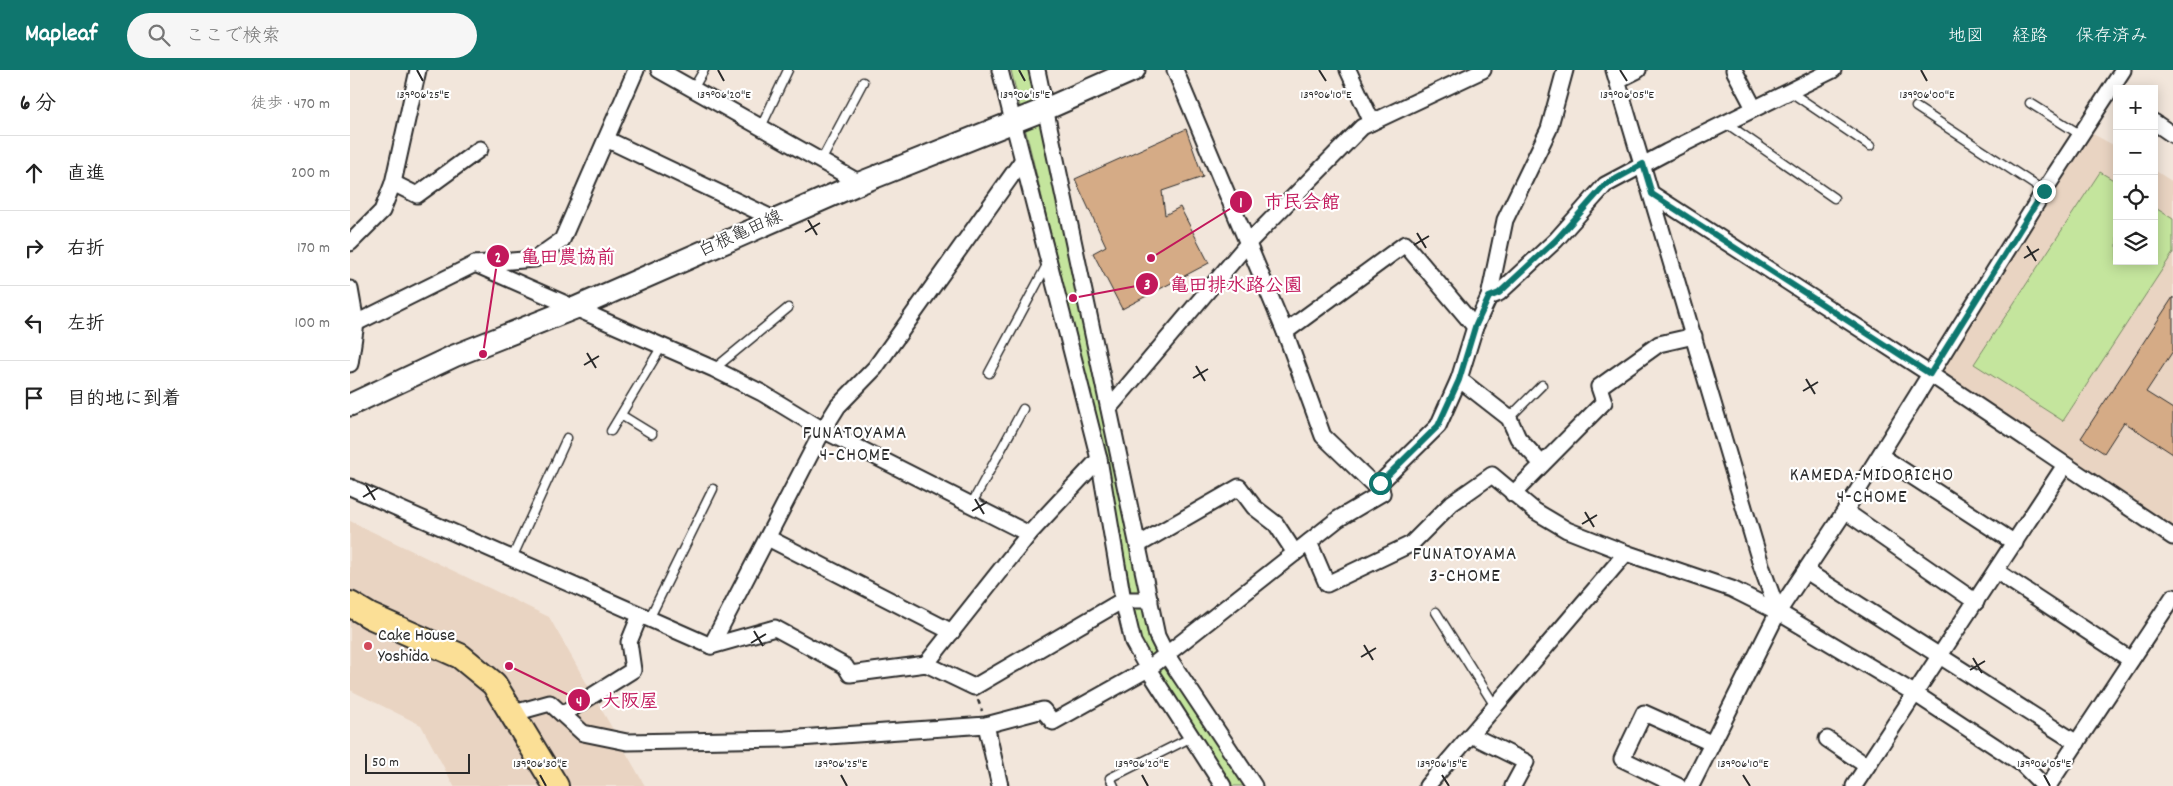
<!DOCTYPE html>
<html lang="ja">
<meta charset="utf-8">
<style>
body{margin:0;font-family:Dekko,"Klee One",sans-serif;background:#f6f6f6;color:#222}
.controls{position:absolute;right:15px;top:15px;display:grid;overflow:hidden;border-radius:0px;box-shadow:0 2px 12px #0003}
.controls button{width:45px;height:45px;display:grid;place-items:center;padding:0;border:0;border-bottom:1px solid #e0e0e0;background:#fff;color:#222;font:25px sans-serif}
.scale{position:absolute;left:15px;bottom:12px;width:105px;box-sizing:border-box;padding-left:5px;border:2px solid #2b2b2b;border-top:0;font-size:14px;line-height:18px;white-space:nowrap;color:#2b2b2b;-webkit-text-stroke:4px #fff;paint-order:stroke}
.stop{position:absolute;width:15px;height:15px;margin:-11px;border:4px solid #0f766e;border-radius:50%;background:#fff}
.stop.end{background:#0f766e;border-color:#fff;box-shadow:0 1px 5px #0008}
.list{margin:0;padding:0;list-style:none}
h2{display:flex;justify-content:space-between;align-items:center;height:65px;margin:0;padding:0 20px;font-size:21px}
h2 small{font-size:16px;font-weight:400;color:#767676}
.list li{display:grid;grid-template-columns:32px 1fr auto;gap:15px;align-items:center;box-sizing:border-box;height:75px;padding:0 20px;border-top:1px solid #e0e0e0}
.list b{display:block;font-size:19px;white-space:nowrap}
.list em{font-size:16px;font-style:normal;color:#767676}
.icon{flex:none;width:28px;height:28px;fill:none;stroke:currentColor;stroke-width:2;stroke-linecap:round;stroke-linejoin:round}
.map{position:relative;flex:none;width:1823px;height:716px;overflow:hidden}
header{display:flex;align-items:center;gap:30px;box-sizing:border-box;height:70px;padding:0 25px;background:#0f766e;color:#fff}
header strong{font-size:24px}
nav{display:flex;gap:28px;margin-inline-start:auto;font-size:18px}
.search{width:350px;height:45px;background:#f6f6f6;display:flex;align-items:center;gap:12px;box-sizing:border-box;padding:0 18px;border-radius:28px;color:#767676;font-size:19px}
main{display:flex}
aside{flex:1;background:#fff}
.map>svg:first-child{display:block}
</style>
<header>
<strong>Mapleaf</strong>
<div class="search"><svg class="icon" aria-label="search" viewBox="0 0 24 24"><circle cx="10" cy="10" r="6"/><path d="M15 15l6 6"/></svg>ここで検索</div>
<nav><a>地図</a><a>経路</a><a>保存済み</a></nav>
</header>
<main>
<aside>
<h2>6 分<small>徒歩 · 470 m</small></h2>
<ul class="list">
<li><svg class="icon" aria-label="ahead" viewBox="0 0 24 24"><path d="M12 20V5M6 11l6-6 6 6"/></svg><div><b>直進</b></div><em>200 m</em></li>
<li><svg class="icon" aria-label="right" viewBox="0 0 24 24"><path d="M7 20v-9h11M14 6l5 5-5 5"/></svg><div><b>右折</b></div><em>170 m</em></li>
<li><svg class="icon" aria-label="left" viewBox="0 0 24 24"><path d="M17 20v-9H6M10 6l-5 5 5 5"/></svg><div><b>左折</b></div><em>100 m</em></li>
<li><svg class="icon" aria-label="arrive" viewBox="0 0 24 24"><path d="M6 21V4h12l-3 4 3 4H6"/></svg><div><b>目的地に到着</b></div></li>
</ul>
</aside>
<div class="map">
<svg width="1823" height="716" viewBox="0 0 1823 716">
<rect width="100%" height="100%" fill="#f2e6db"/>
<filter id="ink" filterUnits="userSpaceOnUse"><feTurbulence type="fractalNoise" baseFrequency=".02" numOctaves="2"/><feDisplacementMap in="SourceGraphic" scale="10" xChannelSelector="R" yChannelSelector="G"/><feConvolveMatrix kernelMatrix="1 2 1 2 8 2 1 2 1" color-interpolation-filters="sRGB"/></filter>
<g filter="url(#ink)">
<g fill="#e9d4c2">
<path d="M1741,63l26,14v114h37v-91l19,12v348l-234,-159z"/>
<path d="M0,451l199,96 96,169h-191l-33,-61 -71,-35z"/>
</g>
<g fill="#c4e59d" stroke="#788864">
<path d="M661,0h21l125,583 -2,9 -15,-23 -34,-179z"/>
<path d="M1750,102l17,10v79h37v-54l19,12v34l-110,168 -89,-57z"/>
<path d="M815,597l81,119h-15l-74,-114z"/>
</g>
<g fill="#d5ab86" stroke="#2b2b2b">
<path d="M836,59l17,48 -41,14 3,24 15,-8 29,56 -87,46 -29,-56 13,-7 -31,-67z"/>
<path d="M1823,227v54l-27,41 27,17v45l-49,-32 -20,31 -23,-15z"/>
</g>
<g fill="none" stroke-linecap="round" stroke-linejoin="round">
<defs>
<g id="service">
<path d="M343,19l11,-19"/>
<path d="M1439,21l81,55"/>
<path d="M1680,33l51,32"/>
<path d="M1566,37l128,84"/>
<path d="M1376,53l108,75"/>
<path d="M411,57l27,-57"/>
<path d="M471,91l42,-79"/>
<path d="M364,299l74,-61"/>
<path d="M639,303l59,-110"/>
<path d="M271,345l31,19"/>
<path d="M1159,348l33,-33"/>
<path d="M261,361l51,-85"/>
<path d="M621,435l52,-96"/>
<path d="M162,488l55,-120"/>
<path d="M1086,542l59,94"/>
<path d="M299,549l64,-130"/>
<path d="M764,716l-4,-8 82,-41"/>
</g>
<g id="minor">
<path d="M309,0l201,113"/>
<path d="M650,0l99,389 24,141 10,42 15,27 75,117"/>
<path d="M687,0l120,566 9,18 88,132"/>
<path d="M825,0l110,262 120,-88 70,83"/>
<path d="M998,0l24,52"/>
<path d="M1264,0l148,498 16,44"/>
<path d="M1384,0l20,38"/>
<path d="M1268,10l20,-10"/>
<path d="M1804,52l19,13"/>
<path d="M256,69l170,81"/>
<path d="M43,113l24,12 63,-46"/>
<path d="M1302,124l278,180 243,163"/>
<path d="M0,173l32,-32 11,-28 25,-113"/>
<path d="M125,194l239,105 48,24 61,37 206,104"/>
<path d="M0,219l6,34 -6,41"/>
<path d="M1139,227l10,-4 57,-53 49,-55 62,-33 166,-82"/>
<path d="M6,253l119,-59 60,-5 27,-19 74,-170"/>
<path d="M935,262l38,104 59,57"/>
<path d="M1109,309l50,39 9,20 24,26"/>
<path d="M759,338l140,-166 113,-115 121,-57"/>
<path d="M1531,386l134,87"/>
<path d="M0,417l361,159 64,-18 70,38 5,8 76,-10 48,23 149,-87h27"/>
<path d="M1163,424l91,-92 -5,-15 60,-43 35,-8"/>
<path d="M1495,441l131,91"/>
<path d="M418,468l184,94"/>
<path d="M959,472l18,42 84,-40 41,-41 40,-28 43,36 32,19 59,23 106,36 46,23 136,81 108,71 22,22"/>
<path d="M788,475l101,-58 15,20 22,17 19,29"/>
<path d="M1456,501l271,172"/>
<path d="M1646,501l135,89"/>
<path d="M361,576l112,-216 15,-24 37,-38 147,-207"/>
<path d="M576,594l103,-130 70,-75"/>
<path d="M164,643l36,-10 33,30 44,9 158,-3 201,-14 57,-15 10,12 95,-53 190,-150 44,-26 -2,-10 58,-57 21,-47 16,-52 14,-30 16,-77 44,-91 16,-59"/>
<path d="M213,644l70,-44 -4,-28 11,-27"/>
<path d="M636,655l14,61"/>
<path d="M1121,665l55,27 -13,24"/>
<path d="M1477,669l40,27"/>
<path d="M1077,716l199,-233"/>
<path d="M1328,716l-56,-27 22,-46 67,30"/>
<path d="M1341,716l87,-174 67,-101 199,-320 79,-121"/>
<path d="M1504,716l211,-321"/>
<path d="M1698,716l125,-189"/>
</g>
<path id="secondary" d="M0,335l104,-49 121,-48 285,-125 186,-74 88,-39"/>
<path id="primary" d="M0,534l20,12 90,40 34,28 62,102"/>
</defs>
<use href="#service" stroke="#2b2b2b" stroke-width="11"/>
<use href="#minor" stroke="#2b2b2b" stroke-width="19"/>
<use href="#secondary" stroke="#2b2b2b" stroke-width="25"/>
<use href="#primary" stroke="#2b2b2b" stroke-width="28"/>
<path stroke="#2b2b2b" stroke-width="2.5" stroke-dasharray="5 4" stroke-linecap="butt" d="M628,630l4,11"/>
<use href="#service" stroke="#fff" stroke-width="8"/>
<use href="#minor" stroke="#fff" stroke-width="15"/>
<use href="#secondary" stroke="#fff" stroke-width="21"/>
<use href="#primary" stroke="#fbdf96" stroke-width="24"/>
</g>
</g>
<g fill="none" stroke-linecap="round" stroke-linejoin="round" filter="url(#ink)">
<path stroke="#0f766e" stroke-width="6" d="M1030,413l58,-57 21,-46 16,-53 14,-30 10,-4 57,-53 49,-55 38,-21 9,30 278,180 114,-183"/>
</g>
<path fill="none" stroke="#2b2b2b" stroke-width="2" d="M67,0l6,11M368,0l6,11M669,0l6,11M969,0l7,11M1270,0l7,11M1571,0l6,11M458,150l9,15M455,162l15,-9M1067,163l9,15M1064,175l15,-9M1677,176l9,15M1674,188l15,-9M237,283l9,15M234,295l15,-9M846,296l9,15M843,308l15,-9M1456,309l9,15M1453,321l15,-9M16,415l9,15M13,427l15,-9M625,429l9,15M622,441l15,-9M1235,442l9,15M1232,454l15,-9M404,561l9,15M401,573l15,-9M1014,575l9,15M1011,587l15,-9M1623,588l9,15M1620,600l15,-9M190,705l6,11M491,705l6,11M792,705l6,11M1092,705l7,11M1393,705l7,11M1694,705l6,11"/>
<circle fill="#d1495b" stroke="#fff" stroke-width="2" cx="18" cy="576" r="5"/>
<g text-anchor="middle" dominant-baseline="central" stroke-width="4.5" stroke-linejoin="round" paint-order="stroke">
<g font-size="18" fill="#2b2b2b" stroke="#fff">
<text transform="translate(391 165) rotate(-24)">白根亀田線</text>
</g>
<g font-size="18" fill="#2b2b2b" stroke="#fff" text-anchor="start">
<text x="28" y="566">Cake House<tspan x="28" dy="21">Yoshida</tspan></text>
</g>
<g font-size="19" letter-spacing="1" fill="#2b2b2b" stroke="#fff">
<text x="505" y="364">FUNATOYAMA<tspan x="505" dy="22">4-CHOME</tspan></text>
<text x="1522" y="406">KAMEDA-MIDORICHO<tspan x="1522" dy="22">4-CHOME</tspan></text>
<text x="1115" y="485">FUNATOYAMA<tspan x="1115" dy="22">3-CHOME</tspan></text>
</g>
</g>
<g font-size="12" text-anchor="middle" fill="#2b2b2b" stroke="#fff" stroke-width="4.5" stroke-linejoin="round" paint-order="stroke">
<text x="374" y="28">139°06'20"E</text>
<text x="73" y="28">139°06'25"E</text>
<text x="675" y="28">139°06'15"E</text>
<text x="976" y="28">139°06'10"E</text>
<text x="1277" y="28">139°06'05"E</text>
<text x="1577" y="28">139°06'00"E</text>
<text x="190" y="697">139°06'30"E</text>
<text x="491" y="697">139°06'25"E</text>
<text x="792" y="697">139°06'20"E</text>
<text x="1092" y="697">139°06'15"E</text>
<text x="1393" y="697">139°06'10"E</text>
<text x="1694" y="697">139°06'05"E</text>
</g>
<path fill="none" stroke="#c2185b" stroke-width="2" d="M801 188L891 132M133 284L148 186M723 228L797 214M159 596L229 630"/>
<g fill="#c2185b" stroke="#fff" stroke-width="2">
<circle cx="801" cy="188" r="5"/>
<circle cx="133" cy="284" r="5"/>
<circle cx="723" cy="228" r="5"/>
<circle cx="159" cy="596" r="5"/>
<circle cx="891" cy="132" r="12"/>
<circle cx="148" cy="186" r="12"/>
<circle cx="797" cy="214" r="12"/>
<circle cx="229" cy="630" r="12"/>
</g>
<g font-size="15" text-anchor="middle" font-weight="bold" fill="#fff">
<text x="891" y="137">1</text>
<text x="148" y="192">2</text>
<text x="797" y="219">3</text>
<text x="229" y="636">4</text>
</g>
<g font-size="19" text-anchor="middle" font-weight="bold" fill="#c2185b" stroke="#fff" stroke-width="4.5" stroke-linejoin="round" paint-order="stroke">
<text x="952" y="138">市民会館</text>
<text x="218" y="193">亀田農協前</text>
<text x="886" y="221">亀田排水路公園</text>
<text x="280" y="637">大阪屋</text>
</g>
</svg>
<div class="controls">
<button>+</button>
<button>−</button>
<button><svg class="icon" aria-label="locate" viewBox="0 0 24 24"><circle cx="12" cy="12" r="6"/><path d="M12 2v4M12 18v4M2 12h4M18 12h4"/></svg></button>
<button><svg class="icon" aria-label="layers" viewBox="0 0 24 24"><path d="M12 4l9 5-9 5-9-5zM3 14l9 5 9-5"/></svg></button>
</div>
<div class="scale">50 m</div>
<div class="stop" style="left:1030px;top:413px"></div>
<div class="stop end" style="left:1694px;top:121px"></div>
</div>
</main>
